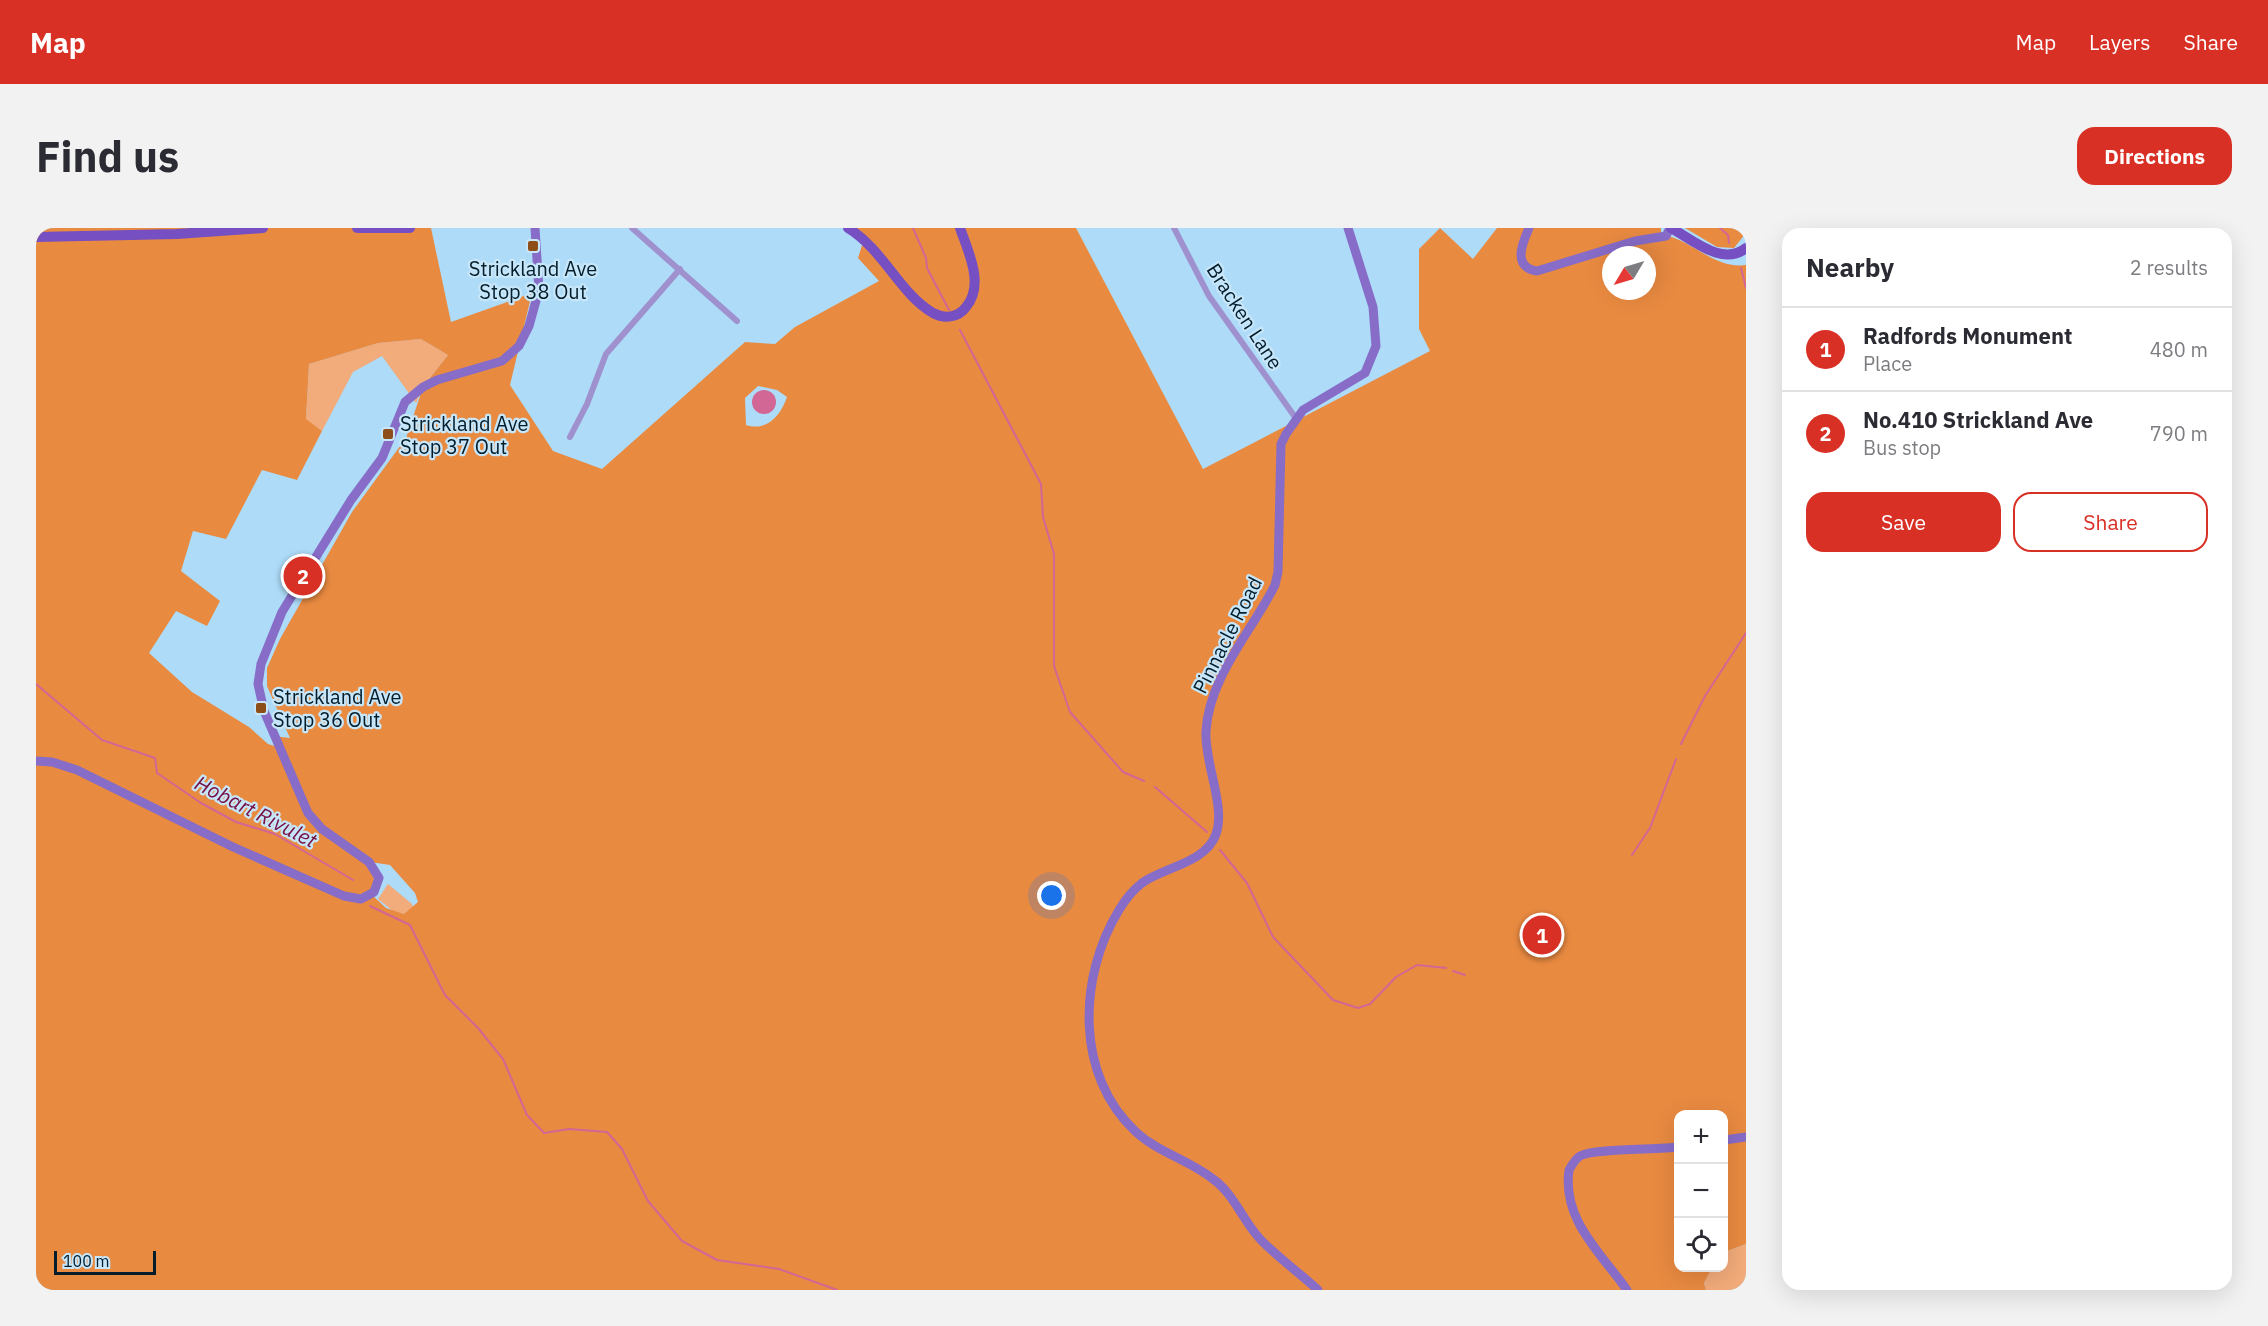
<!DOCTYPE html>
<meta charset="utf-8">
<style>
body{margin:0;font-family:"IBM Plex Sans",sans-serif;background:#f2f2f3;color:#2b2b33}
.controls{position:absolute;right:18px;bottom:18px;display:grid;overflow:hidden;border-radius:12px;box-shadow:0 6px 24px #0002}
.controls button{width:54px;height:54px;display:grid;place-items:center;padding:0;border:0;border-bottom:2px solid #e1e1e2;background:#fff;color:#2b2b33;font:30px sans-serif}
.compass{position:absolute;left:1566px;top:18px;width:54px;height:54px;border-radius:50%;background:#fff;box-shadow:0 6px 24px #0002;rotate:232deg}
.scale{position:absolute;left:18px;bottom:15px;width:102px;box-sizing:border-box;padding-left:6px;border:3px solid #031d2b;border-top:0;font-size:16px;line-height:21px;white-space:nowrap;color:#031d2b;-webkit-text-stroke:4px #c7e6f9;paint-order:stroke}
.you{position:absolute;left:1016px;top:668px;width:21px;height:21px;margin:-15px;border:4px solid #fff;border-radius:50%;background:#1a73e8;box-shadow:0 0 0 9px #1a73e833}
.badge{display:grid;place-items:center;width:39px;height:39px;border-radius:50%;background:#d93025;color:#fff;font-size:20px;font-weight:700}
.pin{position:absolute;translate:-50% -50%;border:3px solid #fff;box-shadow:0 2px 6px #0006}
.list{margin:0;padding:0;list-style:none}
h2{display:flex;justify-content:space-between;align-items:center;height:78px;margin:0;padding:0 24px;font-size:26px}
h2 small{font-size:20px;font-weight:400;color:#7c7c81}
.list li{display:grid;grid-template-columns:39px 1fr auto;gap:18px;align-items:center;box-sizing:border-box;height:84px;padding:0 24px;border-top:2px solid #e1e1e2}
.list b{display:block;font-size:22px;white-space:nowrap}
.list p{margin:0;font-size:20px;white-space:nowrap;color:#7c7c81}
.list em{font-size:20px;font-style:normal;color:#7c7c81}
.actions{display:flex;gap:12px;padding:18px 24px}
.actions a{flex:1;padding:14px 0;border:2px solid #d93025;border-radius:18px;text-align:center;font-size:21px;color:#d93025}
.actions .main{background:#d93025;color:#fff}
.icon{flex:none;width:33px;height:33px;fill:none;stroke:currentColor;stroke-width:2;stroke-linecap:round;stroke-linejoin:round}
.map{position:relative;flex:none;width:1710px;height:1062px;overflow:hidden;border-radius:18px}
header{display:flex;align-items:center;gap:36px;box-sizing:border-box;height:84px;padding:0 30px;background:#d93025;color:#fff}
header strong{font-size:28px}
nav{display:flex;gap:33px;margin-inline-start:auto;font-size:21px}
.intro{display:flex;align-items:center;justify-content:space-between;box-sizing:border-box;height:144px;padding:0 36px}
h1{margin:0;font-size:42px}
.button{padding:15px 27px;border-radius:18px;background:#d93025;color:#fff;font-size:21px;font-weight:700}
main{display:flex;gap:36px;padding:0 36px}
aside{flex:1;background:#fff;border-radius:18px;box-shadow:0 6px 24px #0002}
.map>svg:first-child{display:block}
</style>
<header>
<strong>Map</strong>
<nav><a>Map</a><a>Layers</a><a>Share</a></nav>
</header>
<div class="intro"><h1>Find us</h1><a class="button">Directions</a></div>
<main>
<div class="map">
<svg width="1710" height="1062" viewBox="0 0 1710 1062">
<rect width="100%" height="100%" fill="#addbf8"/>
<g fill="#f2ab7a">
<path d="M385,111l27,16 -25,32 -7,16 -34,-47 -29,16 -31,59 -16,-11 3,-56 69,-21z"/>
<path d="M352,656l24,20 1,4 -5,7 -15,-4 -15,-12z"/>
<path d="M1710,1016v46h-40l-2,-7 8,-15h12v-16z"/>
</g>
<g fill="#e98a41" fill-rule="evenodd">
<path d="M0,0h395l20,94 81,-29 -22,92 43,66 49,18 143,-127 30,2 20,-17 84,-46 -21,-23 6,-19 -16,-11h228l127,241 227,-118 -11,-22v-80l21,-21 33,31 24,-31h164v6c34,7 52,35 85,31v979l-22,8v-138h-46v154h34l-8,15 2,7h-1655l-15,-5zM1575,27h36v36h-36zM385,111l27,16 -25,32 -17,51 -54,74 -72,127 -13,29v18l23,52 -17,-2 5,11 -10,-3 -19,-17 -57,-35 -43,-39 27,-42 31,15 13,-25 -39,-30 12,-40 33,8 36,-69 35,10 25,-49 -16,-12 3,-55 69,-21zM722,158l19,4 10,7c-6,18 -20,35 -41,28l-1,-27zM334,634l20,3 25,28 3,9 -14,12 -18,-6 -14,-13 3,-26z"/>
<path d="M1649,0h61v5l-12,15 -17,-1z"/>
</g>
<circle fill="#d26694" cx="728" cy="174" r="12"/>
<g fill="none" stroke-linecap="round" stroke-linejoin="round">
<g stroke="#d26694" stroke-width="2">
<path d="M877,0l13,30 1,10 22,42"/>
<path d="M1684,0l8,7 1,8"/>
<path d="M1705,40l5,20"/>
<path d="M924,102l81,154 2,33 11,37v112l16,46 53,60 21,9"/>
<path d="M0,456l66,56 53,18 2,15 44,30 35,19 39,12 78,46"/>
<path d="M1645,516l24,-48 41,-63"/>
<path d="M1119,559l52,45"/>
<path d="M1184,622l27,33 26,54 60,63 25,8 12,-4 26,-27 21,-12 29,3"/>
<path d="M1596,627l18,-27 26,-69"/>
<path d="M334,678l40,19 35,70 33,33 25,31 24,56 17,18 25,-4 38,3 15,17 26,52 34,40 35,19 62,9 58,21"/>
<path d="M1417,743l12,4"/>
</g>
<g stroke="#9f90ce" stroke-width="6">
<path d="M596,0l105,93"/>
<path d="M1138,0l35,68 86,121"/>
<path d="M534,209l17,-33 19,-50 74,-85"/>
</g>
<g stroke="#876cc8" stroke-width="9">
<path d="M1493,0c-7,16 -17,39 8,43l98,-30 31,-5 4,-8"/>
<path d="M0,533l16,1 25,8 156,77 111,49 17,3 13,-7 5,-14 -10,-16 -47,-33 -14,-16 -44,-102 -6,-27 3,-20 21,-52 69,-112 31,-42 23,-56 18,-15 14,-7 65,-19 17,-15 10,-20 10,-36 -4,-62"/>
<path d="M1688,912l22,-3"/>
<path d="M1282,1062c-18,-17 -40,-32 -58,-51 -17,-18 -26,-45 -47,-60 -24,-19 -54,-26 -77,-47 -61,-56 -58,-155 -17,-222 6,-10 14,-20 23,-27 22,-16 64,-20 74,-49 10,-28 -12,-72 -10,-103 3,-54 46,-100 69,-146l3,-13 3,-128 5,-10 17,-24 62,-37 11,-27 -3,-39 -25,-79"/>
<path d="M1591,1062c-26,-37 -65,-70 -58,-120 3,-5 6,-11 11,-14 13,-8 77,-6 98,-9"/>
</g>
<g stroke="#764fc3" stroke-width="10">
<path d="M321,0h53"/>
<path d="M812,0c35,21 52,66 85,85 11,6 25,5 33,-6 19,-22 2,-56 -6,-79"/>
<path d="M1635,0c21,11 51,39 75,20"/>
<path d="M0,9l141,-3 86,-6"/>
</g>
</g>
<g fill="#8e4e19" stroke="#c7e6f9" stroke-width="2">
<rect x="491" y="12" width="12" height="12" rx="3"/>
<rect x="346" y="200" width="12" height="12" rx="3"/>
<rect x="219" y="474" width="12" height="12" rx="3"/>
</g>
<g text-anchor="middle" dominant-baseline="central" stroke-width="4.5" stroke-linejoin="round" paint-order="stroke">
<g font-size="20" fill="#031d2b" stroke="#c7e6f9" text-anchor="start">
<text x="497" y="40" text-anchor="middle">Strickland Ave<tspan x="497" dy="23">Stop 38 Out</tspan></text>
<text x="364" y="195">Strickland Ave<tspan x="364" dy="23">Stop 37 Out</tspan></text>
<text x="237" y="468">Strickland Ave<tspan x="237" dy="23">Stop 36 Out</tspan></text>
</g>
<g font-size="20" fill="#031d2b" stroke="#c7e6f9">
<text transform="translate(1209 88) rotate(57)">Bracken Lane</text>
<text transform="translate(1191 407) rotate(-63)">Pinnacle Road</text>
</g>
<g font-size="21" font-style="italic" fill="#751145" stroke="#c7e6f9">
<text transform="translate(220 583) rotate(27)">Hobart Rivulet</text>
</g>
</g>
</svg>
<div class="controls">
<button>+</button>
<button>−</button>
<button><svg class="icon" aria-label="locate" viewBox="0 0 24 24"><circle cx="12" cy="12" r="6"/><path d="M12 2v4M12 18v4M2 12h4M18 12h4"/></svg></button>
</div>
<svg class="compass" viewBox="-18 -18 36 36"><path d="M0-13l5 13h-10z" fill="#e53935"/><path d="M0 13l5-13h-10z" fill="#7c7c81"/></svg>
<div class="scale">100 m</div>
<div class="you"></div>
<div class="pin badge" style="left:1506px;top:707px">1</div>
<div class="pin badge" style="left:267px;top:348px">2</div>
</div>
<aside>
<h2>Nearby<small>2 results</small></h2>
<ul class="list">
<li><span class="badge">1</span><div><b>Radfords Monument</b><p>Place</p></div><em>480 m</em></li>
<li><span class="badge">2</span><div><b>No.410 Strickland Ave</b><p>Bus stop</p></div><em>790 m</em></li>
</ul>
<div class="actions"><a class="main">Save</a><a>Share</a></div>
</aside>
</main>
